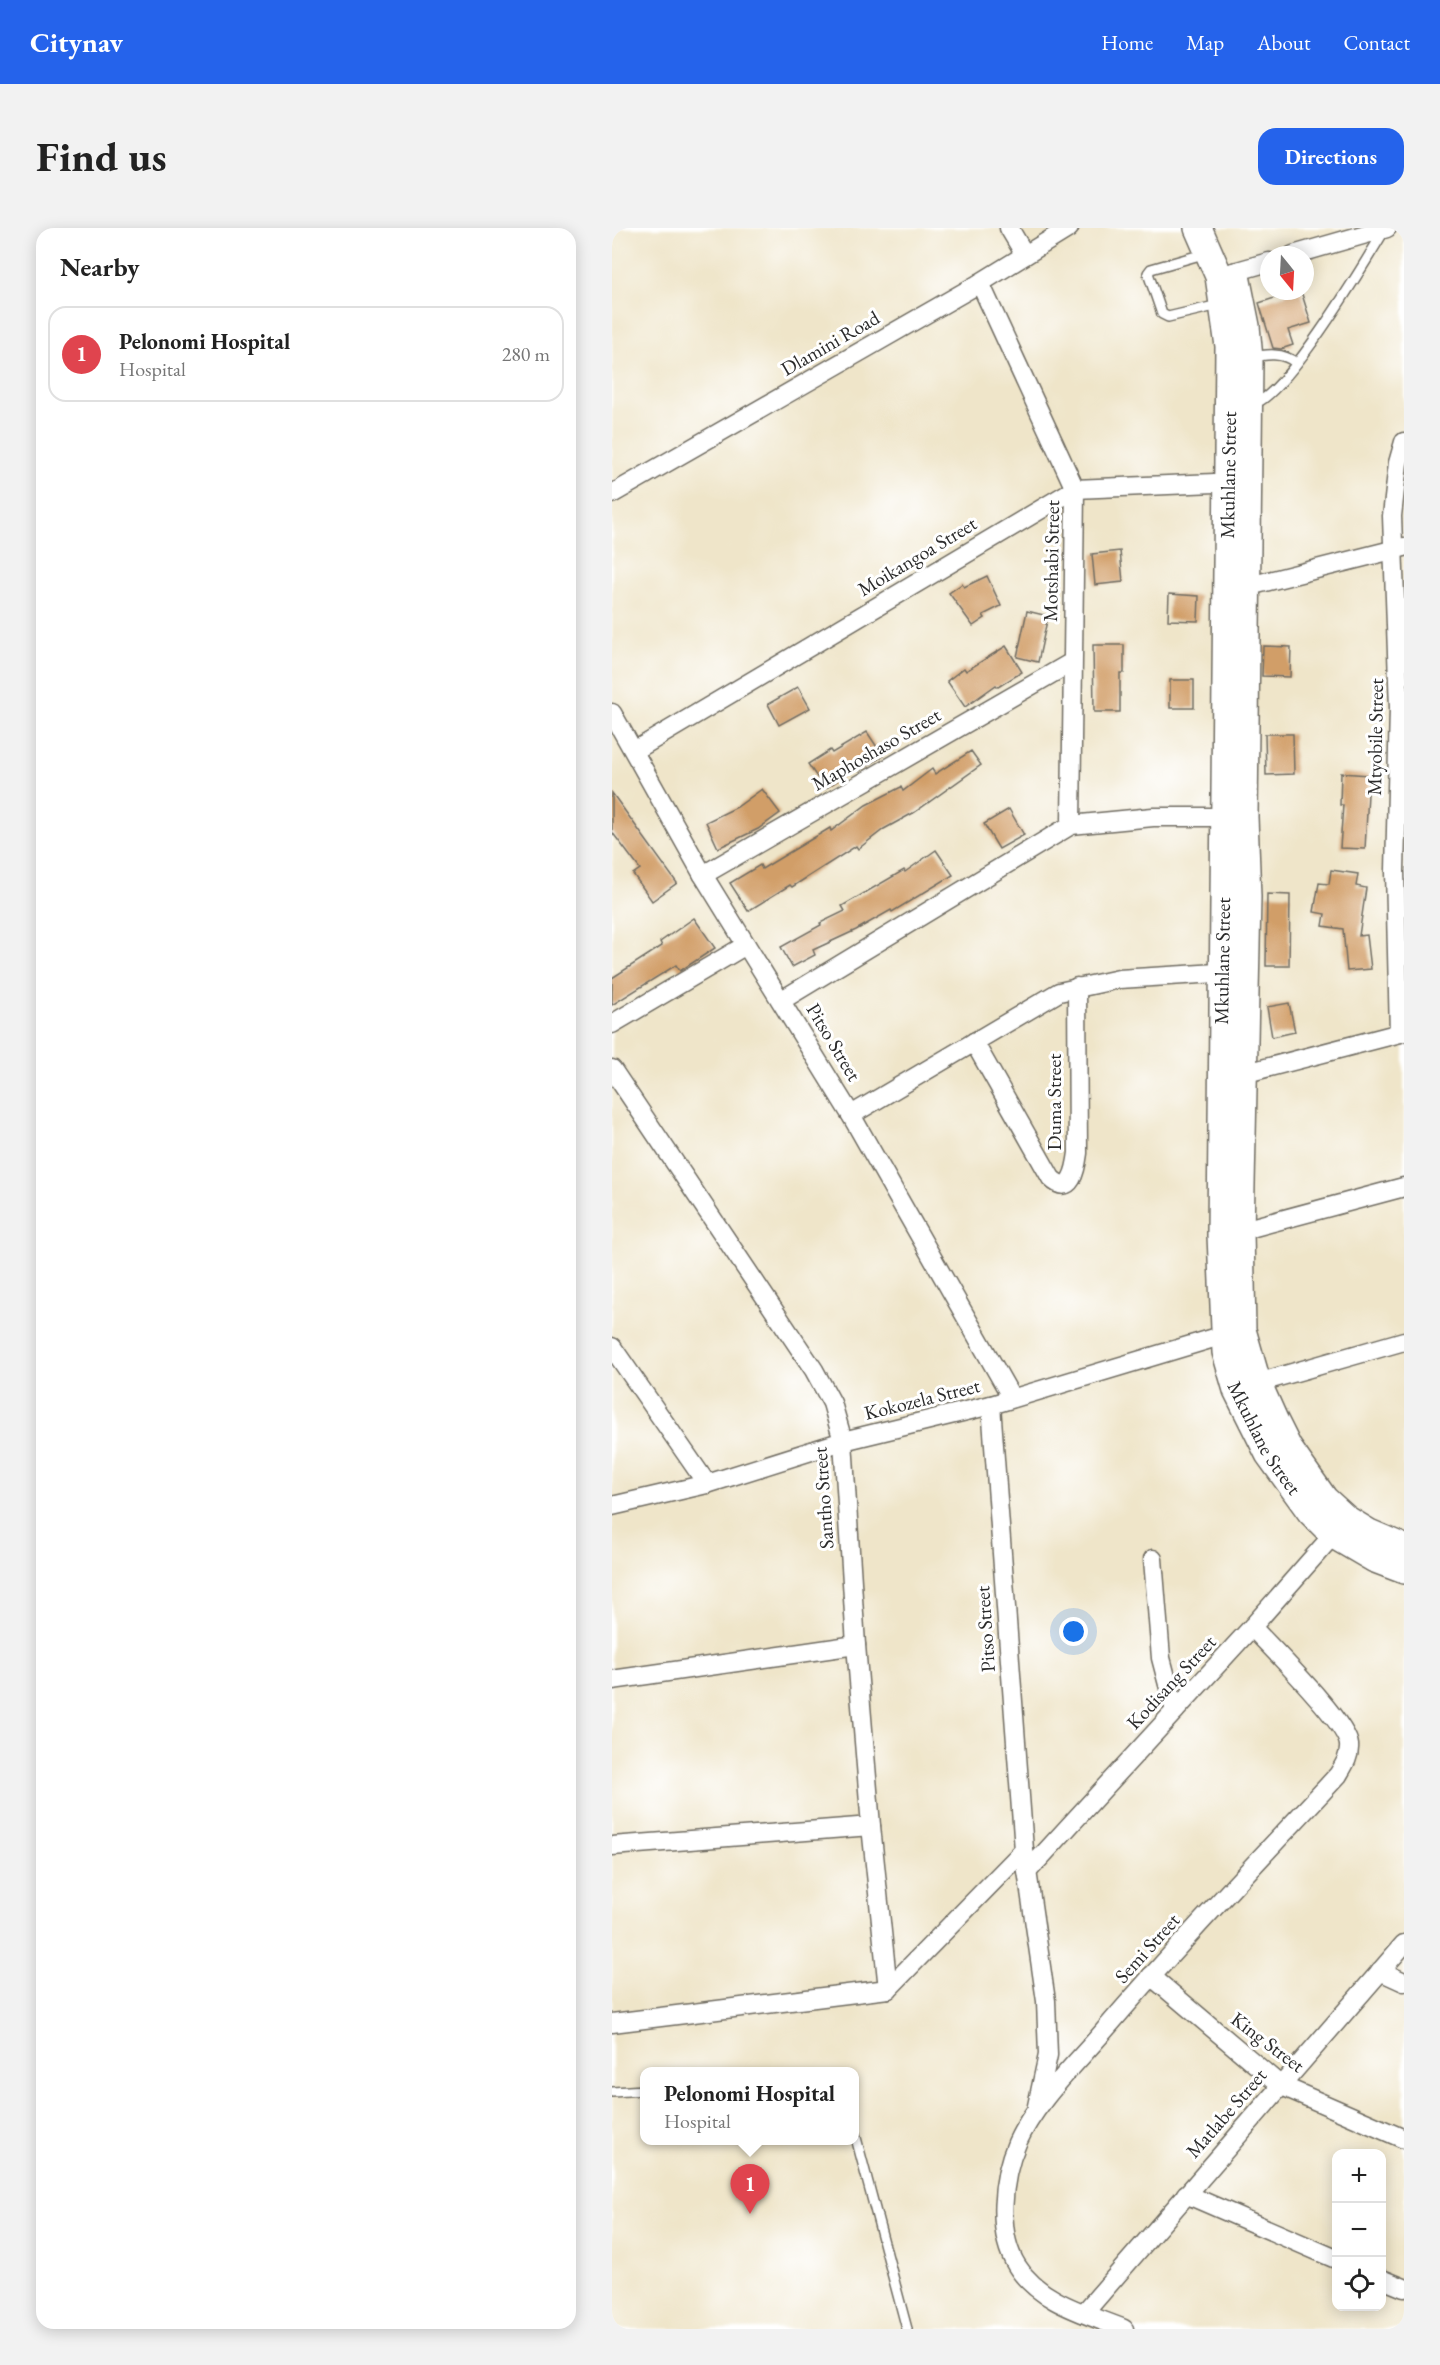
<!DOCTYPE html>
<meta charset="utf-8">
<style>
body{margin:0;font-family:"EB Garamond",serif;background:#f2f2f2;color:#222}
.controls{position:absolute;right:18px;bottom:18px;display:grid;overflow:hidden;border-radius:12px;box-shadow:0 3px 15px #0003}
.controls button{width:54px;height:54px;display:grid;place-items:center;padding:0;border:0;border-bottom:2px solid #e0e0e0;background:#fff;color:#222;font:30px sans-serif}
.compass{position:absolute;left:648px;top:18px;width:54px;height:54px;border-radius:50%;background:#fff;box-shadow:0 3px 15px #0003;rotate:162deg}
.you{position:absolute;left:462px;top:1404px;width:21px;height:21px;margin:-15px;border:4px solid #fff;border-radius:50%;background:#1a73e8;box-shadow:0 0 0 9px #1a73e833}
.badge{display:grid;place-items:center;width:39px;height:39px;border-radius:50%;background:#2563eb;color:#fff;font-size:20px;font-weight:700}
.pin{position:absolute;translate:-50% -50px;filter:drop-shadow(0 2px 3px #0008)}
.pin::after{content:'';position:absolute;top:32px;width:21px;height:18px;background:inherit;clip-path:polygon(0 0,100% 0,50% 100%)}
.popup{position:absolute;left:28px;top:1839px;width:219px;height:78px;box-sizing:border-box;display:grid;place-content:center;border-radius:12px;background:#fff;filter:drop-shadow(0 2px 4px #0005);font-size:20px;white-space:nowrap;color:#767676}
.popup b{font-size:22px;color:#222}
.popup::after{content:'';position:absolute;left:50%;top:100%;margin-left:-12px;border:12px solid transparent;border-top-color:#fff}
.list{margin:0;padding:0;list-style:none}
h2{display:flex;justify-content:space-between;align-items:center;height:78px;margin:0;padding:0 24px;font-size:26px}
h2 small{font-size:20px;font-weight:400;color:#767676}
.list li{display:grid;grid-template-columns:39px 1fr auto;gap:18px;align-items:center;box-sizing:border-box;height:96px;margin:0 12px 12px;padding:0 12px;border:2px solid #e0e0e0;border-radius:18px}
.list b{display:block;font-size:22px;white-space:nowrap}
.list p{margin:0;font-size:20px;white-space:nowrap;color:#767676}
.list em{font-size:20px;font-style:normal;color:#767676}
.icon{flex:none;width:33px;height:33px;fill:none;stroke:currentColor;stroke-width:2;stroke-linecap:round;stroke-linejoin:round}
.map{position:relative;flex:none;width:792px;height:2101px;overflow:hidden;border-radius:18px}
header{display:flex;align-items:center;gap:36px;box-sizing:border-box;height:84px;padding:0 30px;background:#2563eb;color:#fff}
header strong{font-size:28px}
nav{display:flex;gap:33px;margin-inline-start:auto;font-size:21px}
.intro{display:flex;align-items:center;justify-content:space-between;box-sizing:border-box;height:144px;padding:0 36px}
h1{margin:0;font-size:42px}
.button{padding:15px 27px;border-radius:18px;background:#2563eb;color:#fff;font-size:21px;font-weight:700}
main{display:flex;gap:36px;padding:0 36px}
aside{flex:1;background:#fff;border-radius:18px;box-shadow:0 3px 15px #0003}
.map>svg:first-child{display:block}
</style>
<header>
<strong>Citynav</strong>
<nav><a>Home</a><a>Map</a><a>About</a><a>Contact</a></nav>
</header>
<div class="intro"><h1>Find us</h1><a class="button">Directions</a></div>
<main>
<aside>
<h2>Nearby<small></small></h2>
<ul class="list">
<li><span class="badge" style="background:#e0444e">1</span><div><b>Pelonomi Hospital</b><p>Hospital</p></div><em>280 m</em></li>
</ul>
</aside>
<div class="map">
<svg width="792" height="2101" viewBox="0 0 792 2101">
<rect width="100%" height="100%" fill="#fff"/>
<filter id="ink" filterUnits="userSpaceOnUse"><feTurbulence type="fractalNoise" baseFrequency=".0167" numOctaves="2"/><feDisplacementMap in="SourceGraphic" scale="12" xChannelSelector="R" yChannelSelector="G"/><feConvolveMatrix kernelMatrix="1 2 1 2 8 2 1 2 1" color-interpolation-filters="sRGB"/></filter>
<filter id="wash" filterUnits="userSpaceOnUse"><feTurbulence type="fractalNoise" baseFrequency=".008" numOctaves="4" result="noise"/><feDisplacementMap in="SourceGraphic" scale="24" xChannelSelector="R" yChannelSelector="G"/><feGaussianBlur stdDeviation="1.35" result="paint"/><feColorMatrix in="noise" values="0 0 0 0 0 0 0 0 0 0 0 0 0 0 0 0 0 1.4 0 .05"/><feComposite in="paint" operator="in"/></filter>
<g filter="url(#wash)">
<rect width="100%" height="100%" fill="#efe5c9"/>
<g id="blocks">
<g fill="#d19e68">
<path d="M684,63h5l10,32 -23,7 5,15 -12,4 -8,-1 -14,-45z"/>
<path d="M508,323l3,31 -28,3 -3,-31z"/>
<path d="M375,348l14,30 -18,9 2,3 -12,8 -24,-33 13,-9 2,3z"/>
<path d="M557,366l30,2 -1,25 -30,-1z"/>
<path d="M415,383l21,5 -10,46 -21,-5z"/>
<path d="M481,417h31v28h-4v39h-26z"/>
<path d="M394,418l16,26 -24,15 -2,-2 -31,22 -18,-26 17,-13 2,3z"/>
<path d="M651,418l28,1 -1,30 -28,-1z"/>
<rect x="558" y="452" width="24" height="28"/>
<path d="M186,459l12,21 -31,17 -11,-21z"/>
<path d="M255,504l16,24 -24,15 -2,-4 -32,22 -17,-25 22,-14 2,3z"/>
<path d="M653,506h28l1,40 -28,1z"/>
<path d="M359,523l10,14 -66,47 -31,17 -26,20 -2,-3 -64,41 -2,-2 -42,26 -18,-28 30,-18 2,4 68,-41 1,3 35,-26 35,-18 2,4 29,-22 3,5z"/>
<path d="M729,545l28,2 -4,74 -25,-1 3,-43h-3z"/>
<path d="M150,561l18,24 -22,16 -40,19 -12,-26 31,-15z"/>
<path d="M0,565l65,90 -25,18 -19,-27 7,-5 -28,-37z"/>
<path d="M397,581l15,26 -25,14 -15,-25z"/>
<path d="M324,622l17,25 -61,37 -1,-2 -35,20 -43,20 2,5 -23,12 -11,-20 40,-22 -1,-2 25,-12 -3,-5 62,-36 1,2z"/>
<path d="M719,642l27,4 -2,12 10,2 -7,48 8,-1 4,34 -24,2 -4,-42 -20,-3 2,-12 -11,-2 5,-29 10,1z"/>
<path d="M655,666l23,1 -1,71h-23z"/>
<path d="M82,690l21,30 -35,23 -4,-6 -64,40v-27l50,-32 -2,-4z"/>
<path d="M677,775l6,29 -23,5 -5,-30z"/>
</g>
</g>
</g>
<g filter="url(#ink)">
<use href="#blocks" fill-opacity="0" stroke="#706c62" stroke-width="1.5"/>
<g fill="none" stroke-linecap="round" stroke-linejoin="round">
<defs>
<g id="lane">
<path d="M595,25l-56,16 -3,4 14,41 6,3 51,-12"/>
<path d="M638,130c16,-4 33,-6 46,5"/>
<path d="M640,176c31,-3 114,-143 132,-173"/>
<path d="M0,1864l33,-2"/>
<path d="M243,1906l52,195"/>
</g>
<g id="street">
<path d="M397,0l16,27"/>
<path d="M681,27l94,-27"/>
<path d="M611,47l46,-13"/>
<path d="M368,55l95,206 -4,336"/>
<path d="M0,266l368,-211 89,-55"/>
<path d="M625,361l167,-42"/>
<path d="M0,485l91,162 148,240 161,283"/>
<path d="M22,523l441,-262 163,-7"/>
<path d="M91,647l369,-213"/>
<path d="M170,772l289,-175 82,-8h82"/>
<path d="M0,796l134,-79"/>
<path d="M787,805l-4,-162 4,-163 -7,-192 6,-53 6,-21"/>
<path d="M362,814l77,136c20,20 25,-10 27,-25l-1,-166"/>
<path d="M0,841l202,301 18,33 11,38 13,204 15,181 17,163"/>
<path d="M623,848l169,-44"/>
<path d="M239,887l208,-123 60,-13 115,-7"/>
<path d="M620,1005l172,-46"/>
<path d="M0,1119l95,137"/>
<path d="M635,1158l157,-45"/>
<path d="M379,1177l33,445 22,151 2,54 -11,51"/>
<path d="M0,1278l95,-22 136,-43 148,-36 243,-73"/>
<path d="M541,1331l8,99 14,53"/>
<path d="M0,1452l244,-35"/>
<path d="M0,1618l259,-20"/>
<path d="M415,1644l225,-245 88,-100"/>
<path d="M768,1743l24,11"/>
<path d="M539,1748l129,109 124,54"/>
<path d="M276,1761l136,-139"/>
<path d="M0,1795l276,-34"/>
<path d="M574,1966l150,65"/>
<path d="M770,2051l22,9"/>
<path d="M472,2085l320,-369"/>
<path d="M512,2101c-37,-15 -85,-27 -107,-63 -21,-33 -15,-89 0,-123 19,-42 56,-76 86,-111 75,-88 156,-172 235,-257 6,-10 12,-19 11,-30 -2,-23 -78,-97 -97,-118"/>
</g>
<g id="secondary">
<path id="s1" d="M586,0l21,48 10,70 -8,889 5,117 11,38 32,64 42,58 23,23 41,24 29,11"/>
<path d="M624,48l10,50 3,33 -5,458 3,80 -7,335 2,98 15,52 17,38 14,28 36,51 22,20 23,14 35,15"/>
</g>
</defs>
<use href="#lane" stroke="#706c62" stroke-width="12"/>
<use href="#street" stroke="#706c62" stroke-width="21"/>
<use href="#secondary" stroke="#706c62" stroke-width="30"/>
<use href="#lane" stroke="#fff" stroke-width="9"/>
<use href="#street" stroke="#fff" stroke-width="18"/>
<use href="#secondary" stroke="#fff" stroke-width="27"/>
</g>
</g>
<g text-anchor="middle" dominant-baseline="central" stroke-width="6" stroke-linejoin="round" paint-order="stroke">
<g font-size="20" fill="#2b2b2b" stroke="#fff">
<text transform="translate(218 115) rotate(-30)">Dlamini Road</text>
<text transform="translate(616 247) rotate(-89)">Mkuhlane Street</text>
<text transform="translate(305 328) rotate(-31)">Moikangoa Street</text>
<text transform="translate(439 333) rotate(-89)">Motshabi Street</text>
<text transform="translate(763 509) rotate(-89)">Mtyobile Street</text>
<text transform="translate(264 521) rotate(-30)">Maphoshaso Street</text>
<text transform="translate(610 733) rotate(-89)">Mkuhlane Street</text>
<text transform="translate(222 814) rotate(59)">Pitso Street</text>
<text transform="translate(442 874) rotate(-90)">Duma Street</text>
<text transform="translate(310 1171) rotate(-14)">Kokozela Street</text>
<text stroke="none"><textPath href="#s1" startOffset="1224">Mkuhlane Street</textPath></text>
<text transform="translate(211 1270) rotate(-94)">Santho Street</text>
<text transform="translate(373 1401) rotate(-94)">Pitso Street</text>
<text transform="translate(559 1454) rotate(-47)">Kodisang Street</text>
<text transform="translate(535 1720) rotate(-48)">Semi Street</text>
<text transform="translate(656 1814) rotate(37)">King Street</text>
<text transform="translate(614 1885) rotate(-49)">Matlabe Street</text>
</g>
</g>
</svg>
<div class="controls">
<button>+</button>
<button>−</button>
<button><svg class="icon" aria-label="locate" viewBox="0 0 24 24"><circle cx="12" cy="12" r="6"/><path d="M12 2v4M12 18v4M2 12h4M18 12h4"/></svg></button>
</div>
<svg class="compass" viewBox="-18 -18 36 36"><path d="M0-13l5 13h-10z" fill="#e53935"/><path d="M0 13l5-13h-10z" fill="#767676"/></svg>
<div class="you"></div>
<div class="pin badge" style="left:138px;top:1986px;background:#e0444e">1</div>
<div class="popup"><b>Pelonomi Hospital</b>Hospital</div>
</div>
</main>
